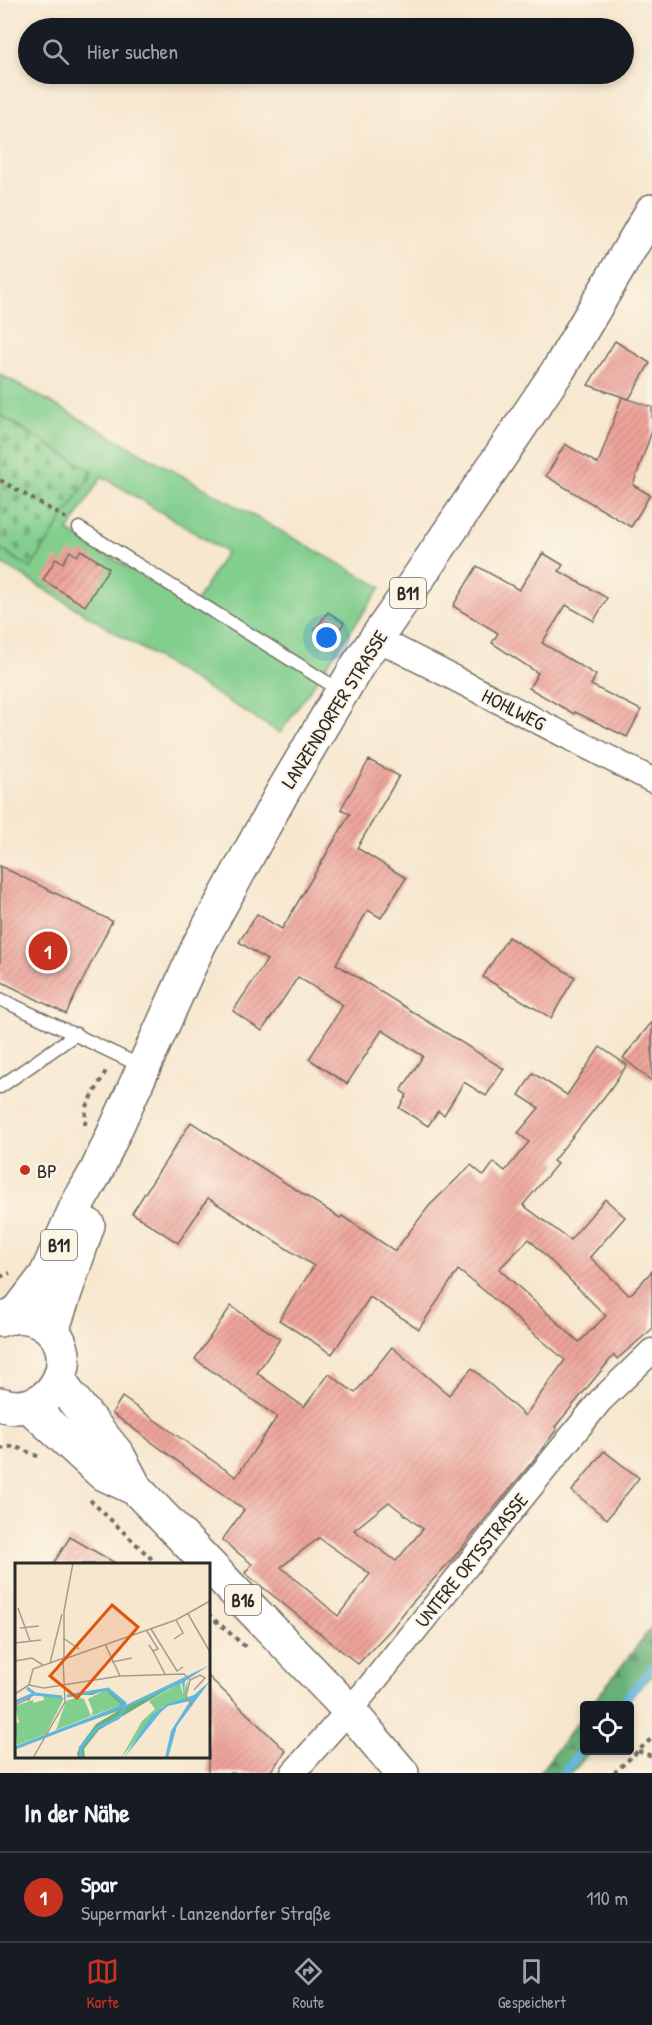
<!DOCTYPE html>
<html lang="de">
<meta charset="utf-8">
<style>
body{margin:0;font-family:"Patrick Hand",sans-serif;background:#242831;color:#f1f3f6}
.controls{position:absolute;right:18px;bottom:18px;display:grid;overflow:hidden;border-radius:6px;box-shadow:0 3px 9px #0003}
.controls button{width:54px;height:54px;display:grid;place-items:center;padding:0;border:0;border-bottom:2px solid #363941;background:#171b24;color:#f1f3f6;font:30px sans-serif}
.you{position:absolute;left:327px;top:638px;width:21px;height:21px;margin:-15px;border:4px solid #fff;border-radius:50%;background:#1a73e8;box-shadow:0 0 0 9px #1a73e833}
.badge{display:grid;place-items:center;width:39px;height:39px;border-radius:50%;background:#c8321e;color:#fff;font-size:20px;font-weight:700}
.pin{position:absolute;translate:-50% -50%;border:3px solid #fff;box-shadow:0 2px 6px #0006}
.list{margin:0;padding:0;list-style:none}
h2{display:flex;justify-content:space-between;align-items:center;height:78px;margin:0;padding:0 24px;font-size:26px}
h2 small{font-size:20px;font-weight:400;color:#9ea1a6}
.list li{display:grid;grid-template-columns:39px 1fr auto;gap:18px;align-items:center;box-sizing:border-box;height:90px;padding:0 24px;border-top:2px solid #363941}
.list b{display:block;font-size:22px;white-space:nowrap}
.list p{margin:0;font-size:20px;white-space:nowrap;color:#9ea1a6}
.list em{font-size:20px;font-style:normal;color:#9ea1a6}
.icon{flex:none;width:33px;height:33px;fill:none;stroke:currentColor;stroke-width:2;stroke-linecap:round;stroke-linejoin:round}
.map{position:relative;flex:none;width:652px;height:1773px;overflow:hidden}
.search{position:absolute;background:#171b24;box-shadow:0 3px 9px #0003;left:18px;right:18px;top:18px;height:66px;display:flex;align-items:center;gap:15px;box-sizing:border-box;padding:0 21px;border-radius:33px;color:#9ea1a6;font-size:22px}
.sheet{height:168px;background:#171b24}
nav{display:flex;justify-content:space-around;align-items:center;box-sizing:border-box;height:84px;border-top:2px solid #363941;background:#171b24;font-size:16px;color:#9ea1a6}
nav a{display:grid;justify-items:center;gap:3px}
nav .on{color:#c8321e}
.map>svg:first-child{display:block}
</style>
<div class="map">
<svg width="652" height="1773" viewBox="0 0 652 1773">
<defs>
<pattern id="forest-firs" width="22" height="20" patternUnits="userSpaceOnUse" patternTransform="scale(1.5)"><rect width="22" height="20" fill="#68b178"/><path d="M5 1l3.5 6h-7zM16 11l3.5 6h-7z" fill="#569063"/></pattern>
<pattern id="cemetery-stones" width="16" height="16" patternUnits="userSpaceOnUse" patternTransform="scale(1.5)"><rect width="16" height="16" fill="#81ce8d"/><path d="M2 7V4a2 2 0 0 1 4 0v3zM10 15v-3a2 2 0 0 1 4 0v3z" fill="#6aa773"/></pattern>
<pattern id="building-hatch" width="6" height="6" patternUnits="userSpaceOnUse" patternTransform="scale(1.5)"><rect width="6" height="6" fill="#eda39a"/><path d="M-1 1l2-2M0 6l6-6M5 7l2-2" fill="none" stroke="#cb8c85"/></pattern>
</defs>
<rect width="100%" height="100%" fill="#fcf5e5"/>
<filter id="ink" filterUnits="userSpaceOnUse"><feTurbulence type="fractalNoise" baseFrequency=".0167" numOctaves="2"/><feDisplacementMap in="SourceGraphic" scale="12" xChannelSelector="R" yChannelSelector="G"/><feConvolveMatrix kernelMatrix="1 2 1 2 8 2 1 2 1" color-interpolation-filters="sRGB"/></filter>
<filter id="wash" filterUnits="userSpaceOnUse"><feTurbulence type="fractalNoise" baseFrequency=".008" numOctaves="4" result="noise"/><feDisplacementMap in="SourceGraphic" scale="24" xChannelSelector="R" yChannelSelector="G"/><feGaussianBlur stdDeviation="1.35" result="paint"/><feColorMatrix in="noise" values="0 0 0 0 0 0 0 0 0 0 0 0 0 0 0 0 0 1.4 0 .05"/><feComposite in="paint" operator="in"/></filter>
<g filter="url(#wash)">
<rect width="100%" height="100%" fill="#f7e7cf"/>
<path fill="#81ce8d" stroke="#567c5c" stroke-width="1.5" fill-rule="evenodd" d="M0,374l381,213 -101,146 -280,-171v-13l31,18 62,-95 -93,-57zM102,476l124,76 -33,55 -125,-76z"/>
<g fill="url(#forest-firs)" stroke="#4a6e52" stroke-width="1.5">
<path d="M652,1627v49l-15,14 -12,15h-34z"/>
<path d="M584,1714v36l6,1 -18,22h-33z"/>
</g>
<path fill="url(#cemetery-stones)" stroke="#567c5c" stroke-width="1.5" d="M0,415l93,57 -62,96 -31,-19z"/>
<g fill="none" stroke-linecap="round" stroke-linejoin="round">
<g stroke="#60b7dd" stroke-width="8">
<path d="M619,1706l33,-38"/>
<path d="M563,1773l21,-26"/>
</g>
</g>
<g id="blocks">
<g fill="url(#building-hatch)" fill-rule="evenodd">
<path d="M615,341l35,22 -21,36 -41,-14z"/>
<path d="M622,397l30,10v24l-19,54 17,10 -19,32 -85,-51 19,-32 33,20z"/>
<path d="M81,550l28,18 -24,38 -42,-26 13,-22 7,5 7,-12 7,5z"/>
<path d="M543,553l20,12 -4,6 48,27 -13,23 -28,-16 -24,38 54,32 -5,10 50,25 -14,27 -52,-25 -1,2 -45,-26 9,-15 -46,-30 6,-10 -45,-27 24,-40 42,24z"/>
<path d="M328,612l16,11 -12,18 -17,-11z"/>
<path d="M369,760l30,16 -42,72 49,30 -25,40 -13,-8 -32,54 168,105 -18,27 -22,-14 -20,33 -6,-4 -10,15 -29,-18 8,-13 -6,-4 22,-35 -41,-26 -35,54 -38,-25 34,-54 -45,-28 -36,54 -29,-20 34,-51 -28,-18 18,-28 25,15 68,-115 -9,-5z"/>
<path d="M0,866l112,55 -46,93 -66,-33z"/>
<path d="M508,937l67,40 -24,41 -68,-41z"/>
<path d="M652,1022v59l-29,-23z"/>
<path d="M600,1047l27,18 -19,27 -55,69 4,3 -34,41 47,35 35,-41 20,18 -35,40 38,37 4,-1 20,-22v58l-35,30 -3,-4 -59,72 2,2 -25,33 -77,94 -45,49 -19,24 -33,35 -113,-91 7,-9 -30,-24 22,-30 -132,-97 10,-16 114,80 41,-60 -82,-58 36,-53 49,33 -23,34 47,34 25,-33 26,19 37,-46 57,48 23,-27 53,48 40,-56 -84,-72 -23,-18 -39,59 -49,-32 -38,57 -53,-34 35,-54 -106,-68 -30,45 -46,-30 59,-91 149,96 2,-2 53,35 34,-45 42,-41 13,11 10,-14 11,9 24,-29 -11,-9 21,-25 -20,-13 14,-22 34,22zM529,1239l77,77 -27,26 -80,-73zM389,1502l34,27 -27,32 -42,-31zM319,1538l51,36 -32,42 -57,-49z"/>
<path d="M604,1451l35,27 -32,41 -35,-28z"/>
<path d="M70,1537l47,27h-64z"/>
<path d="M208,1676l78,75 -17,22h-61z"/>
</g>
</g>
</g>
<g filter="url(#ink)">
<use href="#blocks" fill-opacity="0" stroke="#726d64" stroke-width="1.5"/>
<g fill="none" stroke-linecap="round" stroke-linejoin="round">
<defs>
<g id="lane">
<path d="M79,528l262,163"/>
<path d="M0,999l143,68"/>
<path d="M0,1087l76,-53"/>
</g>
<g id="street">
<path d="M376,638l276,142"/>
<path d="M293,1773l72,-81 235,-291 52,-50"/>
</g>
<g id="primary">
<path d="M14,1317l32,-42 31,-70 20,-35 103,-227 82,-150 77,-130 60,-86 140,-208 93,-158"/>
<path d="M0,1320c12,-5 25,-5 37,0 52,24 20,103 -37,84"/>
<path d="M52,1331l36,-106"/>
<path d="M60,1379l7,13 51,63 18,34 213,221 53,63"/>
<path d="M29,1406l73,67 34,16"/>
</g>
</defs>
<use href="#lane" stroke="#726d64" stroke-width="15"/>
<use href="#street" stroke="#726d64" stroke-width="27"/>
<use href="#primary" stroke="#726d64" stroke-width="36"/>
<g stroke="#726d64" stroke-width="4" stroke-dasharray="4.5 4.5" stroke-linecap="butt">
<path d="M0,480l67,39"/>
<path d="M85,1125l1,-17 21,-39"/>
<path d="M0,1277l10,-4"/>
<path d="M0,1449l14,-3 28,12"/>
<path d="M90,1500l67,64"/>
<path d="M208,1614l40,35"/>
<path d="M638,1751l14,5"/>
<path d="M614,1773l38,-35"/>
</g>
<use href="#lane" stroke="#fff" stroke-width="12"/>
<use href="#street" stroke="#fff" stroke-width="24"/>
<use href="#primary" stroke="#fff" stroke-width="33"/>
</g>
</g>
<circle fill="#c8321e" stroke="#fcf5e5" stroke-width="2" cx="25" cy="1170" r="6"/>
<g text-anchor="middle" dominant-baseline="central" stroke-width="4.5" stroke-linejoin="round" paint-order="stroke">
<g fill="#fcf5e5" stroke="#6a6863" stroke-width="1.5">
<rect x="390" y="578" width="36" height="30" rx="4.5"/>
<rect x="41" y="1230" width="36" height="30" rx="4.5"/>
<rect x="225" y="1585" width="36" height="30" rx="4.5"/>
</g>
<g font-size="18" font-weight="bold" fill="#2b2b2b">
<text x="408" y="593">B11</text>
<text x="59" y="1245">B11</text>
<text x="243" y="1600">B16</text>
</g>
<g font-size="20" fill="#2b2b2b" stroke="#fcf5e5">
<text transform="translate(334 709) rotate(-58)">LANZENDORFER STRASSE</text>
<text transform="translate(514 709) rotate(27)">HOHLWEG</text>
<text transform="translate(471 1560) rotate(-51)">UNTERE ORTSSTRASSE</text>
</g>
<g font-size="20" fill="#2b2b2b" stroke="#fcf5e5" text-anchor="start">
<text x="37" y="1170">BP</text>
</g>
</g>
<g transform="translate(15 1563)">
<rect width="195" height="195" fill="#f7e7cf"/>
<path d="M173,116l-2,19 -24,9 -41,51 21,-37 13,-12 -6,-8 31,-18 3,11zM90,127l16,15 -30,11 2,-5 -5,-12zM18,137l1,6 -11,27 2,9 -8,3 -2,-21 4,-2 -4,-16z" fill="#81ce8d"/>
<path d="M162,121l-78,46 -15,19 1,9h-7l-1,-5 5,-10 14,-19 22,-13 -70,25 73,-31 -16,-15 -13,5h-24l40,-7 19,18z" fill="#68b178"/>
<path d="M28,132l21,3 -18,36 -21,8 -2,-9 10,-30 11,-3zM63,134l6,2 7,17 -35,14 10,-29z" fill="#81ce8d"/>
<path d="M195,102l-25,16 -1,14 -2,-12 -50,22 -8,1zM195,118l-33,45 -9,32h-3l6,-27 19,-30 -22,5 -8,7 -36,45 27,-42 16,-12 27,-9z" fill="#60b7dd"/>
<path fill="none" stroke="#60b7dd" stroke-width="3" d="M12,125l8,6 27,3M52,133l41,-7 18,15M0,139l19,-8M0,185l111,-43M66,195l-1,-10 17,-20 21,-10 9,-13"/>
<path fill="none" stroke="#a59c8d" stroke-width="1.5" d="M3,45l12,33M173,51l22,38M5,65l19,-2M136,66l26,42 6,-4M132,68l11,18 -5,2 -4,-6M48,75l16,11M159,76l9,-6 -7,-13M0,80l26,-3M90,81l15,32M138,88l12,23M52,95l109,-38 34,-19M0,98l17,-3 11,7M97,99l20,-4M35,100l12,-49M175,117l10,-5 5,3 -11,12M14,122l15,3 76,-12 64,-2 6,6 -4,16 6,10M0,131l14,-9 4,-16 31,-11v-47l9,-48M0,142l15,-7 -2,3M0,177l1,18M18,195l32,-56 -2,-43"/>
<path fill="#df570e" fill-opacity="0.15" stroke="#df570e" stroke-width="3" d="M97,42l26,22 -61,71 -27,-22z"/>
<rect width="195" height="195" fill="none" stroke="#2b2b2b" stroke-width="3"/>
</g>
</svg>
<div class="controls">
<button><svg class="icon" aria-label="locate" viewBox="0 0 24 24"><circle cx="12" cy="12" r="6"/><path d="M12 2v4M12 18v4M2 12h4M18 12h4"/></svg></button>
</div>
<div class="you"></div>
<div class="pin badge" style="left:48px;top:951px">1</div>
<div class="search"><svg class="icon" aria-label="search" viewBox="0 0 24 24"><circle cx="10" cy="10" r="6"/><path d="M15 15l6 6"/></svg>Hier suchen</div>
</div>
<section class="sheet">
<h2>In der Nähe<small></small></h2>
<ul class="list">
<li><span class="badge">1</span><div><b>Spar</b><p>Supermarkt · Lanzendorfer Straße</p></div><em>110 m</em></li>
</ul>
</section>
<nav>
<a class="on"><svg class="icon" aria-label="map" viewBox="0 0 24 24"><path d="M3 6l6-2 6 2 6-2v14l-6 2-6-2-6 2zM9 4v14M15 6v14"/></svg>Karte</a>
<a><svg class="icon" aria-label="directions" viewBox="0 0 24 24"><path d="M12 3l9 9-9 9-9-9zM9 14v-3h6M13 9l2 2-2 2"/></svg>Route</a>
<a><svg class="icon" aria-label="saved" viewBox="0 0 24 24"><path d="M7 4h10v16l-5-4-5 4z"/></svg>Gespeichert</a>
</nav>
